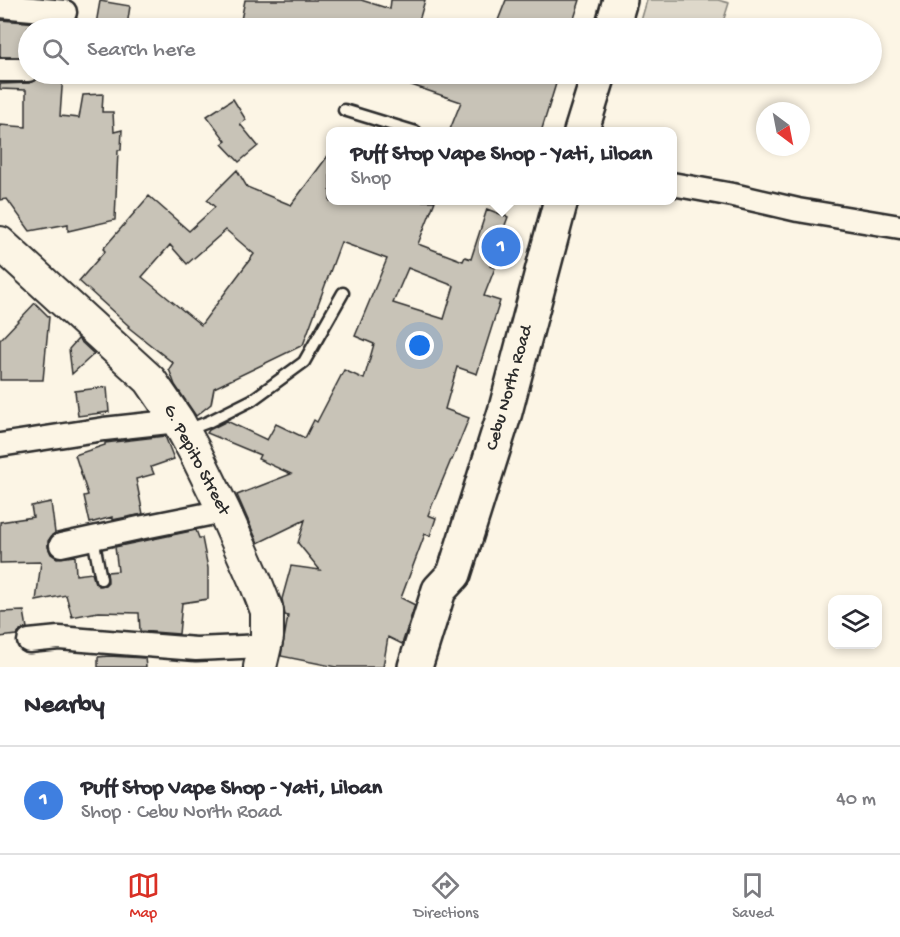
<!DOCTYPE html>
<meta charset="utf-8">
<style>
body{margin:0;font-family:"Gochi Hand",sans-serif;background:#f7f7f7;color:#2b2b33}
.controls{position:absolute;right:18px;bottom:18px;display:grid;overflow:hidden;border-radius:12px;box-shadow:0 3px 9px #0003}
.controls button{width:54px;height:54px;display:grid;place-items:center;padding:0;border:0;border-bottom:2px solid #e1e1e2;background:#fff;color:#2b2b33;font:30px sans-serif}
.compass{position:absolute;left:756px;top:102px;width:54px;height:54px;border-radius:50%;background:#fff;box-shadow:0 3px 9px #0003;rotate:148deg}
.you{position:absolute;left:420px;top:346px;width:21px;height:21px;margin:-15px;border:4px solid #fff;border-radius:50%;background:#1a73e8;box-shadow:0 0 0 9px #1a73e833}
.badge{display:grid;place-items:center;width:39px;height:39px;border-radius:50%;background:#d93025;color:#fff;font-size:20px;font-weight:700}
.pin{position:absolute;translate:-50% -50%;border:3px solid #fff;box-shadow:0 2px 6px #0006}
.popup{position:absolute;left:326px;top:127px;width:351px;height:78px;box-sizing:border-box;display:grid;place-content:center;border-radius:12px;background:#fff;filter:drop-shadow(0 2px 4px #0005);font-size:20px;white-space:nowrap;color:#7c7c81}
.popup b{font-size:22px;color:#2b2b33}
.popup::after{content:'';position:absolute;left:50%;top:100%;margin-left:-12px;border:12px solid transparent;border-top-color:#fff}
.list{margin:0;padding:0;list-style:none}
h2{display:flex;justify-content:space-between;align-items:center;height:78px;margin:0;padding:0 24px;font-size:26px}
h2 small{font-size:20px;font-weight:400;color:#7c7c81}
.list li{display:grid;grid-template-columns:39px 1fr auto;gap:18px;align-items:center;box-sizing:border-box;height:108px;padding:0 24px;border-top:2px solid #e1e1e2}
.list b{display:block;font-size:22px;white-space:nowrap}
.list p{margin:0;font-size:20px;white-space:nowrap;color:#7c7c81}
.list em{font-size:20px;font-style:normal;color:#7c7c81}
.icon{flex:none;width:33px;height:33px;fill:none;stroke:currentColor;stroke-width:2;stroke-linecap:round;stroke-linejoin:round}
.map{position:relative;flex:none;width:900px;height:667px;overflow:hidden}
.search{position:absolute;background:#fff;box-shadow:0 3px 9px #0003;left:18px;right:18px;top:18px;height:66px;display:flex;align-items:center;gap:15px;box-sizing:border-box;padding:0 21px;border-radius:33px;color:#7c7c81;font-size:22px}
.sheet{height:186px;background:#fff}
nav{display:flex;justify-content:space-around;align-items:center;box-sizing:border-box;height:84px;border-top:2px solid #e1e1e2;background:#fff;font-size:16px;color:#7c7c81}
nav a{display:grid;justify-items:center;gap:3px}
nav .on{color:#d93025}
.map>svg:first-child{display:block}
</style>
<div class="map">
<svg width="900" height="667" viewBox="0 0 900 667">
<rect width="100%" height="100%" fill="#fcf5e5"/>
<filter id="ink" filterUnits="userSpaceOnUse"><feTurbulence type="fractalNoise" baseFrequency=".0167" numOctaves="2"/><feDisplacementMap in="SourceGraphic" scale="12" xChannelSelector="R" yChannelSelector="G"/><feConvolveMatrix kernelMatrix="1 2 1 2 8 2 1 2 1" color-interpolation-filters="sRGB"/></filter>
<g filter="url(#ink)">
<path fill="#ded8ca" stroke="#84827a" stroke-width="1.5" d="M647,0h71l11,3 -8,25h-55l-25,-7z"/>
<g fill="#c8c3b7" stroke="#2b2b2b" stroke-width="1.5" fill-rule="evenodd">
<path d="M245,0h116l29,9 1,-9h34l-8,28h-134l-42,-8z"/>
<path d="M506,0h74l-9,28h-76z"/>
<path d="M100,1l30,5 -3,20 -31,-2z"/>
<path d="M77,19l-1,9h-48v29h-28v-37l64,5 7,-1z"/>
<path d="M41,74h22l-3,42 19,2 4,-23 20,-1 -1,18h11l1,20 8,-2 -1,20h-3l-3,70 -47,11v-7l-38,7 -23,-32 -7,1v-75l26,2v-37l-26,-1v-5l29,-1 6,-2z"/>
<path d="M385,74h174l-18,58h-92l12,-30 -76,-26z"/>
<path d="M233,99l13,21 -6,4 18,22 -19,16 -17,-18 4,-3 -19,-25z"/>
<path d="M330,153v48h105l-17,43 45,17 2,-4 6,2 16,-50 21,8 -18,49 5,2 -11,28 16,5 -23,73 -20,-7 -12,42 24,9 -17,42h-1l-23,55 8,3 -6,18 -5,-2 -24,64 14,7 -13,39 -14,-7 -5,30h-47l-55,-11 7,-40 -3,-1 -3,-16 9,-33 29,4 -22,-27 7,-23 -47,23 -21,-48 54,-21 -33,-15 2,-4 -53,-22 2,-3 18,-9 40,19 9,-16 29,14 9,-18 3,2 27,-52 20,9 10,-35 -19,-8 32,-77 -46,-17 -38,103 -89,43 -3,16 -15,12 -21,-31 -6,-16 4,-6 -45,-36 1,-1 -50,-45 26,-30 -2,-2 46,-53 40,35 26,-24 -8,-7 30,-30 10,17 44,18zM226,230l28,24 -53,71 -59,-48 28,-32 17,19zM408,268l46,18 -10,33 -51,-16z"/>
<path d="M35,303l14,14 -6,63h-43v-40z"/>
<path d="M78,339l16,15 -22,20 -3,-25z"/>
<path d="M107,387l2,25 -31,4 -3,-25z"/>
<path d="M165,436l9,23 -23,8 3,7 -18,5 7,35 -31,6v-3l-22,6 -6,-27 4,-1 -13,-40 30,-10v-2z"/>
<path d="M51,502l4,31 -3,2 -4,6v6l3,7 6,4 18,-2 1,19 16,-2 3,10 4,3 6,-1 3,-3 -1,-10 11,-1 -3,-24 81,-17 3,8h3l6,30v31l-26,4 -3,31 -39,-3 -1,-18 -41,-1 -26,5 -6,-22 -30,6 5,-39 -41,1v-41l33,-5 -2,-11z"/>
<path d="M24,611l3,17 -6,2 -4,5 -17,2v-25z"/>
<path d="M109,656l36,2 1,9h-48v-10z"/>
</g>
<g fill="none" stroke-linecap="round" stroke-linejoin="round">
<defs>
<g id="lane">
<path d="M344,110l72,22"/>
<path d="M187,430l21,-8 44,-22 52,-38 39,-69"/>
<path d="M93,538l8,41"/>
</g>
<g id="street">
<path d="M0,6l65,6"/>
<path d="M0,70h28"/>
<path d="M672,184l61,11 65,15 102,17"/>
<path d="M0,445l104,-16 74,-8"/>
<path d="M61,545l78,-17 85,-17"/>
<path d="M29,641l30,-3 137,11 69,-3"/>
</g>
<path id="secondary" d="M0,243l150,137 28,41 17,31 29,59 32,72 11,28v26l-7,30"/>
<g id="primary">
<path d="M612,28l8,-28"/>
<path d="M581,132l18,-58"/>
<path d="M415,667l24,-77 15,-16 51,-162 56,-212"/>
</g>
</defs>
<use href="#lane" stroke="#2b2b2b" stroke-width="15"/>
<use href="#street" stroke="#2b2b2b" stroke-width="27"/>
<use href="#secondary" stroke="#2b2b2b" stroke-width="36"/>
<use href="#primary" stroke="#2b2b2b" stroke-width="38"/>
<use href="#lane" stroke="#fcf5e5" stroke-width="10"/>
<use href="#street" stroke="#fcf5e5" stroke-width="22"/>
<use href="#secondary" stroke="#fcf5e5" stroke-width="32"/>
<use href="#primary" stroke="#fcf5e5" stroke-width="33"/>
</g>
</g>
<g text-anchor="middle" dominant-baseline="central" stroke-width="4.5" stroke-linejoin="round" paint-order="stroke">
<g font-size="18" fill="#2b2b2b" stroke="#fcf5e5">
<text transform="translate(510 388) rotate(-74)">Cebu North Road</text>
<text transform="translate(196 460) rotate(62)">G. Pepito Street</text>
</g>
</g>
</svg>
<div class="controls">
<button><svg class="icon" aria-label="layers" viewBox="0 0 24 24"><path d="M12 4l9 5-9 5-9-5zM3 14l9 5 9-5"/></svg></button>
</div>
<svg class="compass" viewBox="-18 -18 36 36"><path d="M0-13l5 13h-10z" fill="#e53935"/><path d="M0 13l5-13h-10z" fill="#7c7c81"/></svg>
<div class="you"></div>
<div class="pin badge" style="left:501px;top:247px;background:#3f7fe0">1</div>
<div class="popup"><b>Puff Stop Vape Shop - Yati, Liloan</b>Shop</div>
<div class="search"><svg class="icon" aria-label="search" viewBox="0 0 24 24"><circle cx="10" cy="10" r="6"/><path d="M15 15l6 6"/></svg>Search here</div>
</div>
<section class="sheet">
<h2>Nearby<small></small></h2>
<ul class="list">
<li><span class="badge" style="background:#3f7fe0">1</span><div><b>Puff Stop Vape Shop - Yati, Liloan</b><p>Shop · Cebu North Road</p></div><em>40 m</em></li>
</ul>
</section>
<nav>
<a class="on"><svg class="icon" aria-label="map" viewBox="0 0 24 24"><path d="M3 6l6-2 6 2 6-2v14l-6 2-6-2-6 2zM9 4v14M15 6v14"/></svg>Map</a>
<a><svg class="icon" aria-label="directions" viewBox="0 0 24 24"><path d="M12 3l9 9-9 9-9-9zM9 14v-3h6M13 9l2 2-2 2"/></svg>Directions</a>
<a><svg class="icon" aria-label="saved" viewBox="0 0 24 24"><path d="M7 4h10v16l-5-4-5 4z"/></svg>Saved</a>
</nav>
